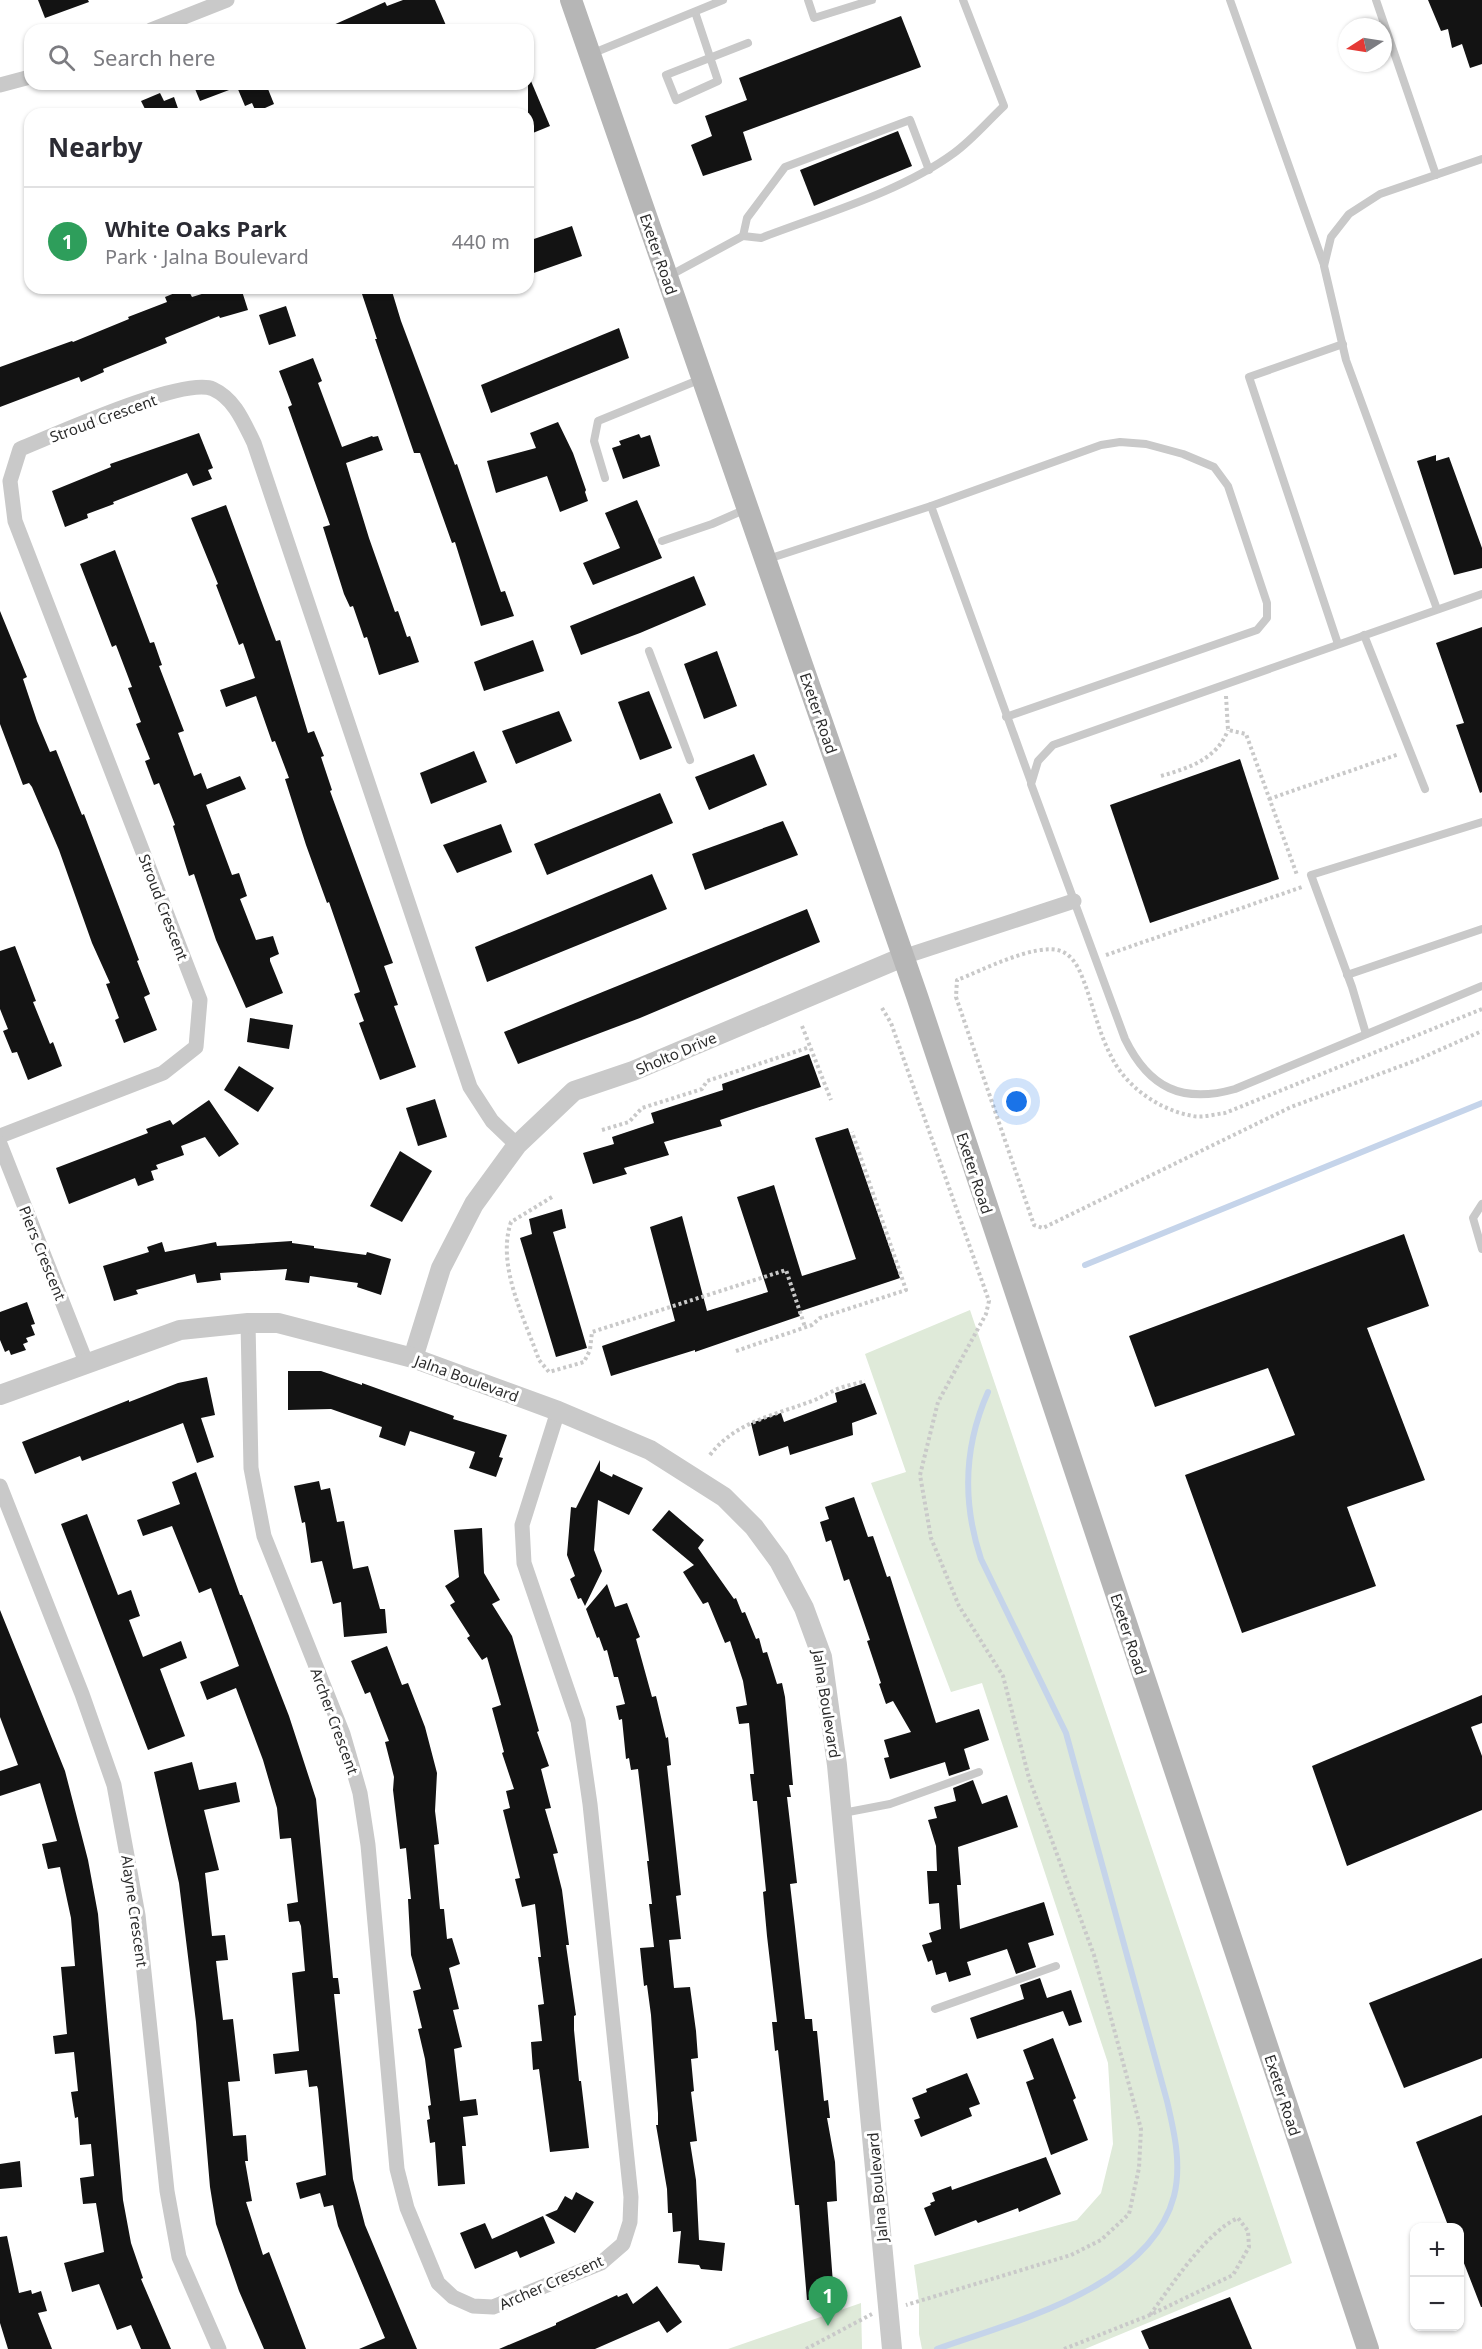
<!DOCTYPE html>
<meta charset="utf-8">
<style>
body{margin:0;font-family:"Noto Sans",sans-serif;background:#f2f2f3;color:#2b2b33}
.controls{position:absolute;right:18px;bottom:18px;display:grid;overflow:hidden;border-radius:12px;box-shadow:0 2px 4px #0004}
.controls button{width:54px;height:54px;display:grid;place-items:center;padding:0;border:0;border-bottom:2px solid #e1e1e2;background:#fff;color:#2b2b33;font:30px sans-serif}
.compass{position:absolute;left:1338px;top:18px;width:54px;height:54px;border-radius:50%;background:#fff;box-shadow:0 2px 4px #0004;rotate:258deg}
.you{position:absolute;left:1017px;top:1102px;width:21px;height:21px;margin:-15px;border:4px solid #fff;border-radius:50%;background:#1a73e8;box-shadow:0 0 0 9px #1a73e833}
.badge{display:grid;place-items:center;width:39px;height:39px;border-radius:50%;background:#e3462e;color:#fff;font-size:20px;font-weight:700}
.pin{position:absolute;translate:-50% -50px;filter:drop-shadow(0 2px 3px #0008)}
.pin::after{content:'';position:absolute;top:32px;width:21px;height:18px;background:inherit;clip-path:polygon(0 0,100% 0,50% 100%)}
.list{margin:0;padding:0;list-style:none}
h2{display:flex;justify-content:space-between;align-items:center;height:78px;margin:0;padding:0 24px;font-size:26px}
h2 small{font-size:20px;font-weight:400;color:#7c7c81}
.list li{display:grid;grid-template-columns:39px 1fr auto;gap:18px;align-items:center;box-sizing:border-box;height:108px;padding:0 24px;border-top:2px solid #e1e1e2}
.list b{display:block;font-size:22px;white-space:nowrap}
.list p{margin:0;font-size:20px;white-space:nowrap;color:#7c7c81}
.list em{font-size:20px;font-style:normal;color:#7c7c81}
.icon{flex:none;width:33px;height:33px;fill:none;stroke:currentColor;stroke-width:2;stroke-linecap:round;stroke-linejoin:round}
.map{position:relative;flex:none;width:1482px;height:2349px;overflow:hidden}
.search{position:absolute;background:#fff;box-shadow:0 2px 4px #0004;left:24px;top:24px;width:510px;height:66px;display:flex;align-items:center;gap:15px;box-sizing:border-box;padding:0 21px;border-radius:18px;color:#7c7c81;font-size:22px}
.panel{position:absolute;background:#fff;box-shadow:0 2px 4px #0004;left:24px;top:108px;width:510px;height:186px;border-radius:18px}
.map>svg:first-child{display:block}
</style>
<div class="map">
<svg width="1482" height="2349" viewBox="0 0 1482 2349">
<rect width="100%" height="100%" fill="#fff"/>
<g fill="#dfead9">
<path d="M970,1310l322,953 -207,86h-163l-3,-15v-33l-5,-36 163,-45 24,-27 12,-49 -5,-81 -126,-380 -31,9 -80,-209 35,-11 -41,-118z"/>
<path d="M861,2303l1,46h-134z"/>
</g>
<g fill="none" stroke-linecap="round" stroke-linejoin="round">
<g stroke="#c5d4ea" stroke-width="6">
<path d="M1085,1265l397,-162"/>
<path d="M937,2349c78,-28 213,-61 237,-153 8,-32 0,-65 -7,-95l-101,-368 -85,-174c-19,-57 -17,-113 7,-167"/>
</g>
</g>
<g fill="#131313">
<path d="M38,0h50l1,2 -44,16z"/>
<path d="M403,0h32l13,30h-38l-3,-6 -14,6h-71l63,-28 2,4z"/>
<path d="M1428,0h54v64l-12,4 -8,-24 -10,4 -4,-19 -7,2z"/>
<path d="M901,16l20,51 -178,65 9,28 -49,16 -12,-31 21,-9 -7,-20 42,-16 -8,-22z"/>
<path d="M528,74l22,52 -22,9z"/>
<path d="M193,84h73l8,20 -18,8 -4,-9 -7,3 -8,-19 -37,14z"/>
<path d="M160,93l4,8 10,-4 6,17h-46l11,-5 -4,-8z"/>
<path d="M898,131l14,35 -98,40 -14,-36z"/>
<path d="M572,226l10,30 -54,19v-34z"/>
<path d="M187,288l5,9 29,-9h20l7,22 -28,8 -1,-2 -54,22 2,5 -64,26 1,3 -23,10 -2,-5 -79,30v-40l72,-26 1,1 56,-23 -1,-2 39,-15 -2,-5z"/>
<path d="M360,288h31l10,33 54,144 2,-1 44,128 4,-1 9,25 -33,10 -26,-84 -3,1 -32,-90h-6l-39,-114h2z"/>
<path d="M286,306l10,30 -27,9 -10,-30z"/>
<path d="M619,328l10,30 -138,55 -10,-28z"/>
<path d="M313,358l9,23 -4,2 24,64 30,-11 1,1 5,-1 5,14 -37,13 23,75 26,74 3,-1 9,26 3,-1 9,26 -40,13 -12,-38 -3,1 -11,-32 -3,1 -6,-13 -21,-67 7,-2 -42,-118 4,-2 -13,-34z"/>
<path d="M558,422l15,31 13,37 -1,2 3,9 -28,11 -13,-36 -51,17 -9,-32 49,-13 -6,-15z"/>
<path d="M199,433l14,35 -5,2 4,9 -19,7 -6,-13 -74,29 1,2 -27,10 1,4 -23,9 -13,-36 59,-24 -1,-3z"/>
<path d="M639,434l2,4 9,-3 10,31 -37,13 -11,-31 9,-3 -2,-4z"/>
<path d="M1436,455v6l13,-4 33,91v20l-28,7 -37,-114z"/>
<path d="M637,500l25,58 -69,27 -10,-22 37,-15 -15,-35z"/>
<path d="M226,505l50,136 4,-1 28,93 6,-2 10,25 -3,1 11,33 -2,1 63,172 -9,3 14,39 -4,1 22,61 -36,13 -21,-57 5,-2 -10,-27 6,-2 -31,-90 -2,1 -21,-58 -21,-66 4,-1 -14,-37 -3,1 -16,-46 -30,11 -6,-17 35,-12 -12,-35 -4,2 -23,-60 2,-1 -27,-66z"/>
<path d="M115,550l35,93 4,-1 8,23 -3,1 25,65 -6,2 16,43 7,-3 6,16 33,-13 6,13 -40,16 26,70 7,-2 8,23 -7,3 16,41 17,-4 6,18 -9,4v3l13,32 -37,15 -30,-68 -22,-66 -5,2 -16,-50 2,-1 -16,-42 -5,2 -9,-24 5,-2 -14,-35 5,-2 -13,-34 4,-1 -16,-42 -4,2 -32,-83z"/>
<path d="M694,576l12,29 -66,28 -59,22 -11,-29z"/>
<path d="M0,611l27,66 -4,2 14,42 13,31 6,-2 26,65 2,-1 55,146 -2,1 13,33 -6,3 13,33 -33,13 -9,-23 4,-2 -13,-34 4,-1 -18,-40 -33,-93 -27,-63 -3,-4 -6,2 -23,-61z"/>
<path d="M1482,627v165l-2,1 -24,-68 8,-2 -28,-80z"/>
<path d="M533,640l11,31 -60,20 -10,-29z"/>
<path d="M717,651l20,55 -33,13 -20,-55z"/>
<path d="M649,691l23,57 -32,12 -22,-58z"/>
<path d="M559,711l13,30 -56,23 -14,-33z"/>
<path d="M474,751l13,31 -56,22 -11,-31z"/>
<path d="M754,754l13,31 -58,25 -14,-33z"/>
<path d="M1240,759l39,120 -129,44 -40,-118z"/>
<path d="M660,793l13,30 -126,52 -13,-31z"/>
<path d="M783,821l15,34 -93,35 -13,-36z"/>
<path d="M501,824l11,28 -55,21 -14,-28z"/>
<path d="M652,874l15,35 -180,73 -12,-35z"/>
<path d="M807,909l13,33 -180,76 -122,46 -14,-32z"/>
<path d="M15,946l21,55 -3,1 17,42 3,-2 9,24 -34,14 -11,-28 -5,1 -9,-22 5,-2 -8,-20v-58z"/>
<path d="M250,1018l43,7 -4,24 -42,-7z"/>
<path d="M809,1054l12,33 -101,33 2,6 -58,16 5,13 -45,13 3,6 -34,10 -10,-31 31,-9 -2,-7 42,-14 -3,-10 72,-23 -1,-6z"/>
<path d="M239,1066l35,22 -16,24 -34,-22z"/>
<path d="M435,1099l12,38 -29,9 -12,-38z"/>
<path d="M209,1100l30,44 -20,13 -14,-20 -24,9 3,9 -28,10 2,4 -7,2 3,9 -16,6 -3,-8 -66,26 -13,-36 92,-35 -2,-4 24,-9 3,5z"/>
<path d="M848,1128l52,150 -102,34 2,4 -105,36v-2l-84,26 -9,-30 73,-25 -25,-94 32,-11 25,95 61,-19 -31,-95 37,-12 28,91 54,-17 -41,-121z"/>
<path d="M400,1151l32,20 -30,51 -32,-16z"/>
<path d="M562,1209l4,19 -13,4 34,116 -31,9 -36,-119 12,-4 -3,-15z"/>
<path d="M1404,1234l25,72 -62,22 58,152 -78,27 29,79 -134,47 -57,-158 110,-40 -27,-67 -113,39 -26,-71z"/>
<path d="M292,1241v2l22,3v2l52,7 1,-3 24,7 -10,36 -24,-8 1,-4 -48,-7 -1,7 -24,-3 2,-11 -67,4 1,7 -24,3 -2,-9 -59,16 2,4 -24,7 -11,-35 46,-14 -2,-5 15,-5 3,10 51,-10 1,4z"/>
<path d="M27,1302l8,22 -4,1 4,10 -9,3 2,4 -5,2 3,6 -15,5 -2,-5 -4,2 -5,-12v-28z"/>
<path d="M288,1371h33l41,14v-2l92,33 -1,3 54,16 -8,22 4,1 -7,19 -27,-9 6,-16 -65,-21 -5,15 -26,-9 3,-10 -51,-18 -43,1z"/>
<path d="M207,1377l8,38 -14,3 13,39 -17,6 -14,-40 -101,38 -2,-5 -45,18 -13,-32 107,-42v2l49,-19z"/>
<path d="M865,1383l12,31 -25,9 1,12 -63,20 -2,-9 -29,10 -8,-33 30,-10 3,9 53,-20 -2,-9z"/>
<path d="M600,1460v11l12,6 1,-3 30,14 -14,27 -31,-15 -4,50 8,21 -17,35 -4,-8 -3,1 -8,-20 5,-3 -8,-21 4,-48 5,1z"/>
<path d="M196,1472l44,123h2l47,121 27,83 17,179h5l2,16h-6l19,185 12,46 52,124h-58l26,-11 -47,-112 -5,-21 -9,2 -4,-14 -20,6 -4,-16 30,-8 -8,-86 -1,-3 -8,1 -2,-17 -32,4 -2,-20 26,-3 -7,-78 13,-2 -4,-45 -2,-5 -10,1 -2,-18 11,-2 -7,-64 -11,1 -3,-31 -14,-48 -27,-72 -29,12 -7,-18 39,-16 -28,-78 -12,5 -27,-67 -29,10 -6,-16 43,-16 -8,-22z"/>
<path d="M319,1481l2,9 9,-2 7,34 7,-1 9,48 15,-3 12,43h5l2,24 -43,4 -3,-35 -8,2 -11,-43 -11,2 -6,-41 -3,1 -8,-37z"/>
<path d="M854,1497l14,40 5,-1 14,41 3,-1 46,147 43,-14 10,31 -25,9 6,20 -21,7 -4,-14 -55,17 -6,-21 5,-1 -5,-17 27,-8 -18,-31 -7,3 -7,-20 2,-1 -14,-42 3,-1 -21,-61 -5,2 -13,-41 -5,2 -6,-20 9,-3 -4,-12z"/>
<path d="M669,1510l35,30 -6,8 36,51 2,-1 6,15 3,-1 11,27 3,-1 4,15 4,-1 10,32 5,-1 3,14 8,88h-4l2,12h-4l10,86 -7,1 5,43 10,92h7l1,12h4l7,70 4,-1 2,18h-3l8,44 2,39 -10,1 7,95 -27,3 -8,-95h-4l-17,-155 -3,1 -3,-29h5l-10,-86 -4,-44 3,-1 -9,-90h-4l-3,-27h4l-5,-51 -10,1 -3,-17 11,-2 -4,-24 -13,-40 -5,2 -17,-41 -5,2 -20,-32 11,-7 -42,-35z"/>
<path d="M87,1514l31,81 13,-5 9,26 -11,4 14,37 38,-16 6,17 -27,11 25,67 -37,14 -87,-226z"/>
<path d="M482,1528l2,45 16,27 -8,4 20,32 27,95 -2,1 12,34 -8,3 10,39 -6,1 13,44 -5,1 9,36 7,55h-3l10,70 -2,1v14l5,51h2l8,67 -39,4 -11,-83 -6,1 -2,-28 11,-1 -4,-36 6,-1 -6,-47h3l-6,-53 -13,3 -7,-28 5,-1 -17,-68 7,-2 -4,-17 8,-2 -12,-36 2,-1 -12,-44 9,-3 -14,-48 -5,3 -15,-22 3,-2 -20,-31 5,-3 -10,-16 14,-9 -5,-47z"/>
<path d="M607,1584l8,23 12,-4 13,34 -4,2 16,58 4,-1 10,42 2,-1 3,28 -4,1 14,129 -5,1 5,43 -12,1 5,48 16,-1 6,44 2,27 -7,1 3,32 -3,1 6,49 -7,1 6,38 3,60 26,3 -3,28 -21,-2 -2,-4 -21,-2 3,-32 -8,1 -1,-19h-4l-1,-24 -11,-64h2v-12l-7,-98 -4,-30 -3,1 -4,-38 14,-1 -5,-43h3l-5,-43h2l-11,-92 -7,1 -2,-12 -3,1 -4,-40 -3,1 -3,-14 9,-2 -7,-27h-4l-7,-27 -3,1 -5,-14 -2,1 -11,-29z"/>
<path d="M0,1610l65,161 23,89 10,54 25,286 8,43 12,35 -2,1 30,70h-30l-10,-24 -14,5 -18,-46 -27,8 -8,-29 40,-11 -8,-49 -13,1 -3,-26 14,-2 -3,-32 -11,1 -2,-28 -3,1 -4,-26 7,-1 -4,-39 -19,2 -2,-18 14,-2 -6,-67 14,-1 -4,-48 -11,-51 -12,2 -6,-25 15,-3 -17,-58 -40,13v-25l18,-6 -18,-48z"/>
<path d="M387,1646l15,39 6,-2 17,44 12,46 -2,38 4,33 -5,1 6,64h4l3,30 5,-1 8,26 -11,4 10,41 -6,1 9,37 -8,2 6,52 16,-2 2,16 -15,2 3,29h-4l3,38 -27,2 -3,-44 -5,1 -3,-23 3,-1 -2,-13 3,-1 -6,-46 -7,-30 4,-1 -9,-37 8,-2 -10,-34 -3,-56h3l-5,-51 -6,1 -7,-59 1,-13 -9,-35 4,-1 -19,-49 -5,2 -14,-33z"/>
<path d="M1482,1695v28l-11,4 11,29v54l-135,56 -35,-100z"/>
<path d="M192,1762l7,28 37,-8 4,20 -36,8 15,60 -14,3 7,63 13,-1 3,25 -12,1 7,59 10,-1 7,62 -12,1 5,54 13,-1 2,26h-3l7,40 -6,1 17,53 6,-3 37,97h-42l-25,-58 -23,-67 -6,-37 -14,-165 -17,-139 -25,-111z"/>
<path d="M973,1780l9,24 25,-9 11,32 -60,20 3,38h-4l3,44 84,-27 10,33 -26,8 8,24 -20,7 -9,-25 -40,13 4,13 -22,7 -3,-10 -10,3 -4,-15 -4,2 -6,-17 10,-3 -3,-9 12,-4 -2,-26 -10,1 -2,-33h10l-1,-25 -8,-26 9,-2 -3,-11 22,-6 -3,-13z"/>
<path d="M1482,1958v100l-78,30 -35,-85z"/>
<path d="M1040,1978l7,20 24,-8 11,32 -13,4 -6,-15 -86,28 -7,-21 54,-19 -4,-14z"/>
<path d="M1053,2038l23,60 -3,2 15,40 -37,15 -25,-73 8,-3 -11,-29z"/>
<path d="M967,2073l13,31 -11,4 3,8 -51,21 -7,-17 6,-2 -8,-20 15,-6 -1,-3z"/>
<path d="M1482,2115v192h-1l-21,-54v-25h-11l-33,-86z"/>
<path d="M1046,2157l15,37 -42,18 -1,-4 -40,15 -2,-3 -41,16 -11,-28 7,-3 -1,-2 5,-2 -3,-8 19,-7 1,4z"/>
<path d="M20,2161l2,26 -22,2v-25z"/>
<path d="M576,2192l18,10 -19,31 -30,-18 12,-5 8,-14 7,4z"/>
<path d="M543,2216l12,27 -35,15 -3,-7 -42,18 -15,-36 25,-10 7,16z"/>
<path d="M7,2236l12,57 12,-3 1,4 9,-3 6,20 -9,2 14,36h-44l-8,-26v-86z"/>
<path d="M657,2286l25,36 -15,11 -8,-12 -64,28h-96l57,-24v-2l61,-28 1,2 9,-4 6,11z"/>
<path d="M1230,2297l22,52h-103l-8,-18z"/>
</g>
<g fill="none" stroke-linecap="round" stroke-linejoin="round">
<g stroke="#c9c9c9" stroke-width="4" stroke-dasharray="3 3" stroke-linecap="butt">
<path d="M1226,696l2,34 18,4 51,141"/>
<path d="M1161,776c28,-8 56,-17 67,-46"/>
<path d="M1269,799l130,-45"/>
<path d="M1106,955l196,-68 -1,-2"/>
<path d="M882,1008l9,15 98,278 -3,13 -48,88 -18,73 11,63 28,68 44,70 26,102 65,177 47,174 -2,39 -10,46 -28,26 -30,15 -165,50"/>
<path d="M1482,1009l-257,104c-10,1 -22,5 -32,3 -34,-6 -67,-29 -82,-60 -11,-21 -17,-46 -25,-69 -5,-13 -10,-30 -25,-36 -25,-9 -80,20 -104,29l-1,17 78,228 9,3 248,-121 126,-47 65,-29"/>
<path d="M802,1026l29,74"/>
<path d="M602,1130l27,-8 13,-14 60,-19 5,-8 103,-34"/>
<path d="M552,1197l-41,25c-15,44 14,97 28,138l10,12 35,-10 6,-12 2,-18 194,-62 19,57"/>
<path d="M736,1351l76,-26 8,-7 86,-28 -54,-158"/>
<path d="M710,1455c25,-33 65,-40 102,-54 8,-3 14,-7 21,-10 10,-5 22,-7 32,-10"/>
<path d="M806,2349l66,-35"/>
<path d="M1064,2349l86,-34 83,-40 16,-28 -1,-16 -10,-13c-33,15 -66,67 -88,97"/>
</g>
<g stroke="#c9c9c9" stroke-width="8">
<path d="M808,0l6,18 58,-18"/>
<path d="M1230,0l94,265"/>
<path d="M1376,0l60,175"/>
<path d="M695,12l23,69 -42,19 -10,-25 82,-32"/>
<path d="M591,54l132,-54"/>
<path d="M743,236l4,-18 38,-51 125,-47 19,50"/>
<path d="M669,276l74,-40 18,2c62,-24 140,-46 193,-85 18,-13 34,-32 50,-47l-41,-106"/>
<path d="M605,478l-11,-37 4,-20 103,-42"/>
<path d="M931,506l100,276"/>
<path d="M662,541l50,-17 34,-15"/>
<path d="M768,559l163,-53 170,-61 19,-3 26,2 37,10 31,13 14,19 39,117v15l-10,12 -251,87"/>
<path d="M1482,594l-429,151 -15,16 -7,23 94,255c24,49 57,65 110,50l247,-103"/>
<path d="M1437,609l-91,-249 -22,-94 7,-29 18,-23 31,-20 102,-35"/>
<path d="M1364,635l61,154"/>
<path d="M1338,644l-89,-267 94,-33"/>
<path d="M649,651l41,109"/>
<path d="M1347,975l135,-46"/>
<path d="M1366,1034l-14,-47 -41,-112 171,-53"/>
<path d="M1482,1204l-9,14 9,31"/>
<path d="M843,1813l47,-9 89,-32"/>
<path d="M935,2009l121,-43"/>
</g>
<g stroke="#c9c9c9" stroke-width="15">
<path d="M151,30l76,-30"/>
<path d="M0,85l30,-8"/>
<path d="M903,957l171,-56"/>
<path d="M0,1136l163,-63 33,-26 4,-47 -185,-479 -5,-40 10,-32c35,-14 164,-73 193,-60 22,10 31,34 41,54l216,644 22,34 25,24"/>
<path d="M0,1144l86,218"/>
<path d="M248,1323l3,145 13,68 79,198 17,59 8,52 29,324 10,39 31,75 15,14 20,9 20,1 108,-44 22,-19 7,-22 1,-25 -41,-393 -12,-83 -54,-158 -2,-38 36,-114"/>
<path d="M0,1486l82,208 32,91 24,130 29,276 12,66 40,92"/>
</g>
<g stroke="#c9c9c9" stroke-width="20">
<path d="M413,1358l28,-90 33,-64 43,-59 57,-54 59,-20 270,-114"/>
<path d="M0,1395l180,-65 68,-7h30l135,35 145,53 92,39 74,47 30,30 25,34 25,47 18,49 15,108 55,584"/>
</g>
<path stroke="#b6b6b6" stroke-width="22" d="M571,0l346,996 451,1353"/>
</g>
<g text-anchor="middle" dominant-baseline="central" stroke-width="6" stroke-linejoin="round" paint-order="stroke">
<g font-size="15" fill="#2c2c2c" stroke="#fff">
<text transform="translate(659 254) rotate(71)">Exeter Road</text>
<text transform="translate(103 418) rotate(-20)">Stroud Crescent</text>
<text transform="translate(819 713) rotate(71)">Exeter Road</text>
<text transform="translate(164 907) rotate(69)">Stroud Crescent</text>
<text transform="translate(676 1053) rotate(-23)">Sholto Drive</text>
<text transform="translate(975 1173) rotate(72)">Exeter Road</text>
<text transform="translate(43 1253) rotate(68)">Piers Crescent</text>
<text transform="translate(467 1378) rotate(20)">Jalna Boulevard</text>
<text transform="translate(1129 1634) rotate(72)">Exeter Road</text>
<text transform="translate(827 1704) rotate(81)">Jalna Boulevard</text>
<text transform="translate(335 1721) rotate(70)">Archer Crescent</text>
<text transform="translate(135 1911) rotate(82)">Alayne Crescent</text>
<text transform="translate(1283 2095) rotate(72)">Exeter Road</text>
<text transform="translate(877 2187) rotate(-95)">Jalna Boulevard</text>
<text transform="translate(551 2282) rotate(-24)">Archer Crescent</text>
</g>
</g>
</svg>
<div class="controls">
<button>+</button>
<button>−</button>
</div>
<svg class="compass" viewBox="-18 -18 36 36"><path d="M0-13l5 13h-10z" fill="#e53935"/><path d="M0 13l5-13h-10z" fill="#7c7c81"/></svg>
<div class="you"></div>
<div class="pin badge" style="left:828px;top:2326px;background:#2e9e5b">1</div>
<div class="search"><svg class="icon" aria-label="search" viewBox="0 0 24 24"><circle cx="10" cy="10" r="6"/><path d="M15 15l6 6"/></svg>Search here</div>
<section class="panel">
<h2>Nearby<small></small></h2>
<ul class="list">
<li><span class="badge" style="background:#2e9e5b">1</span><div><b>White Oaks Park</b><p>Park · Jalna Boulevard</p></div><em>440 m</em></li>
</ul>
</section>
</div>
